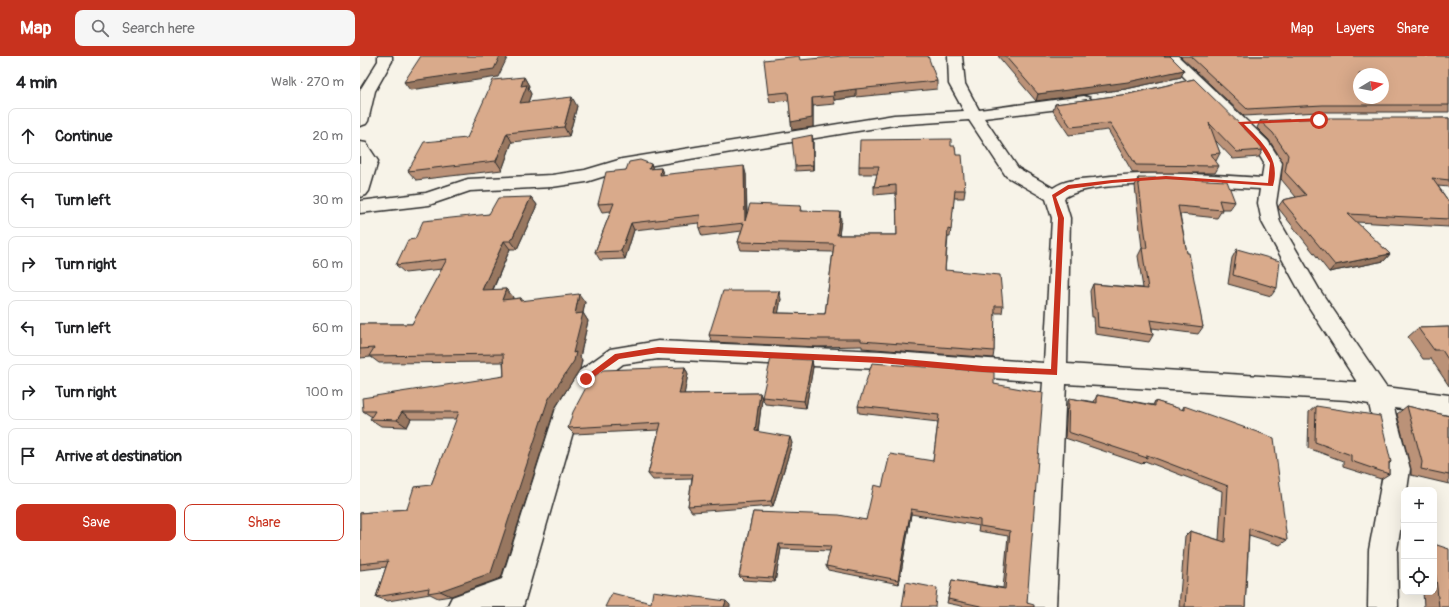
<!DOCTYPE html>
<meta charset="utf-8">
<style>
body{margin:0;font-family:Pangolin,sans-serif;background:#f6f6f6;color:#202124}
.controls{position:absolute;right:12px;bottom:12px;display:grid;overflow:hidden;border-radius:8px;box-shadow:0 4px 16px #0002}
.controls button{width:36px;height:36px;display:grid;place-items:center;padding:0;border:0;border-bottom:1px solid #e0e0e0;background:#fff;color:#202124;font:20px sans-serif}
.compass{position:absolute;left:993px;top:12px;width:36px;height:36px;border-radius:50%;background:#fff;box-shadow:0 4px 16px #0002;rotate:80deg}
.stop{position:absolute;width:12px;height:12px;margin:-9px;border:3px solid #c8321e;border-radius:50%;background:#fff}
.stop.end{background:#c8321e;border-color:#fff;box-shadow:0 1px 4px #0008}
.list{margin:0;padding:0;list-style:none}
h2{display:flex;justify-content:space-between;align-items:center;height:52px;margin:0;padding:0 16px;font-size:17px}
h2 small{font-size:13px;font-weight:400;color:#757577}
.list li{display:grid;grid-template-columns:26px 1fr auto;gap:12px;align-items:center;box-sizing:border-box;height:56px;margin:0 8px 8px;padding:0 8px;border:1px solid #e0e0e0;border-radius:8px}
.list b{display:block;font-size:15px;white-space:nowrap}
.list em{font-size:13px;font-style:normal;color:#757577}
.actions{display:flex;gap:8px;padding:12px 16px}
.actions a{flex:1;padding:9px 0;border:1px solid #c8321e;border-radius:8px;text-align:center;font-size:14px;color:#c8321e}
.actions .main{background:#c8321e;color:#fff}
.icon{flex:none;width:22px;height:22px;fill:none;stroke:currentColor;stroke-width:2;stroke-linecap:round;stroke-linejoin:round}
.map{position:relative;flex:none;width:1089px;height:551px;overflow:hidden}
header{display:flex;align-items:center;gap:24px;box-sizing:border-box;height:56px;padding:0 20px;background:#c8321e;color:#fff}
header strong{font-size:19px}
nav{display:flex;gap:22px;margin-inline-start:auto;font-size:14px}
.search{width:280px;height:36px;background:#f6f6f6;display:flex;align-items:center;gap:10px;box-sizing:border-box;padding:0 14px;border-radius:8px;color:#757577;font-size:15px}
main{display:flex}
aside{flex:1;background:#fff}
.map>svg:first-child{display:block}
</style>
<header>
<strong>Map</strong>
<div class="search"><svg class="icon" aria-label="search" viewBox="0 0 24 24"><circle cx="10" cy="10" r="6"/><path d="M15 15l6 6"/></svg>Search here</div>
<nav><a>Map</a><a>Layers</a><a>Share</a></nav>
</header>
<main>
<aside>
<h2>4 min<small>Walk · 270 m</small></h2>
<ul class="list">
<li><svg class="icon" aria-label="ahead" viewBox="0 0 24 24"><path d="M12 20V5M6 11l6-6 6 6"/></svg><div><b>Continue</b></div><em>20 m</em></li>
<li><svg class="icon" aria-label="left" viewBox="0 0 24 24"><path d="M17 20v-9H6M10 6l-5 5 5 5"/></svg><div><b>Turn left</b></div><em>30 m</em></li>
<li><svg class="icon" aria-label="right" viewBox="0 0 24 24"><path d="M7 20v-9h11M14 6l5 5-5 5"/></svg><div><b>Turn right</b></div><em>60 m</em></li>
<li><svg class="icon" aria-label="left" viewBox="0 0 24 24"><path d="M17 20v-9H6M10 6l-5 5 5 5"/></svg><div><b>Turn left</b></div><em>60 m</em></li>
<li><svg class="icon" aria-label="right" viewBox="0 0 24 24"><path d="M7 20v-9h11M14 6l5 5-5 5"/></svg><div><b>Turn right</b></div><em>100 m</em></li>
<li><svg class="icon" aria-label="arrive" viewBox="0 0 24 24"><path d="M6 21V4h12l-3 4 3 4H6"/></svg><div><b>Arrive at destination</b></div></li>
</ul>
<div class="actions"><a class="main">Save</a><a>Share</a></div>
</aside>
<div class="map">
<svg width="1089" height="551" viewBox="0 0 1089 551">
<rect width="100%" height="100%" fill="#f7f3e8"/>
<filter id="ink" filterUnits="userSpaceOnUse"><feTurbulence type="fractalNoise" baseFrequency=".025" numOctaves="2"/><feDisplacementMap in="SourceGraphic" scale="8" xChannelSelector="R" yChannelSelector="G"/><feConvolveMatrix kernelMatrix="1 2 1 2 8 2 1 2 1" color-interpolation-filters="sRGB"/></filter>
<g filter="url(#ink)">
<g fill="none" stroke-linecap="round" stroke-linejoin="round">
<defs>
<g id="minor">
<path d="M18,0h14v5l-17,30 -7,30 -2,3 -6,2v-36l18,-29z"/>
<path d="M588,0h14l3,28 14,26 105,-14 6,2 2,3 -2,3 -6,2 -100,12 34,50 35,20c13,-9 27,-9 41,-10 56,-8 112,-4 168,0l2,-15 -9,-15 -92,-92h15l90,85 14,22 -6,40 4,19 39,67 67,98 63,8v20l-55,-7 16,61 -3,21h-3v16l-7,44 1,57h-30l1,-57 15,-81 -15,-65 -21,-4 -282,-16 -10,223h-30l17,-225 -162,-13 -223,-10 -35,5 -29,22 -17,32 -54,189h-76l5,-10 50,-18 54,-171 22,-36 32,-23 48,-8 223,10 163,12 8,-145 -6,-19 -40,-23 -37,-56 -75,5 -270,45 -38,12 -34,5 -82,4 -41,14 -69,8v-12l66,-8 42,-14 84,-4 33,-5 37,-11 272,-44 70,-4 -15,-27zM806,128l94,5 -2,14 4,19 43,79 52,81 -290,-18 3,-146 -6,-20c20,-14 76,-13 102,-14z"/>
<path d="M0,86l6,1 12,18 -9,30 -3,4 -6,2z"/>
</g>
</defs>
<use href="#minor" stroke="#2b2b2b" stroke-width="3"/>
<use href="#minor" fill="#f7f3e8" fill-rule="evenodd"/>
</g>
<g fill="#bb9278" stroke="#2b2b2b">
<path d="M638,0h172l11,21 -55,12 -90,12z"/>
<path d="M820,0h269v56h-130l-75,4z"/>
<path d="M440,4l137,21v8l-81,8 -22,3 1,4 -22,2v21l-21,3 -3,-30 -19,2 -2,-8z"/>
<path d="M164,21l5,9 -1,2 3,6 -3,8 49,4 -8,30 -57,6 -10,28 -86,10 -8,-9 59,-33z"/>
<path d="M834,23l69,71 -4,7 -26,2 -18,-19 5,13 -4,8h-1l4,5 -4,7h-82l-25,-43 -39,5 -16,-24 2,-7 74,-10z"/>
<path d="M1089,62v69l-11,-1 11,16v25l-93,-5 34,32 -6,7 -55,11 -50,-63 -1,-2 5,-7 13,-3 -15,-18 2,-17 -14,-22 -12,-12 3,-7z"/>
<path d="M453,84v30l-18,1v-5z"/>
<path d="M591,90l5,9 9,35 -1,8h-10l-4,39h-2l-3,33 58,36 -1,7h-8v38l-1,7 -131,-10v-2l-45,1 -105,-5 -3,-7 72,-36 -3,14 47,1 8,-62 -92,-2 -3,-8 4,-11 -40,5 -3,-8v-5l-65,7 -9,29 -25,1 -5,-8 16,-41 -9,1 -4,-8 28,-34 35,-2 2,7 83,-1 1,42 54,-10 1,5 39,9 -2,15h58l-1,-42 -22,2v-8l3,-13h-18v-8z"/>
<path d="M778,122l97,24 -5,7h-9l1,1 -5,8 -37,-4 7,39 16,74 -5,7 -46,-6 1,7 -4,7 -54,-8 -1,-17h-2l-2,-26 3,-7 50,4 -5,-32 4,-8 -7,-62z"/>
<path d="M171,141l6,8 -20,44h-7l-17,41 13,-1 7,8 -1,2 9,-1 2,3 62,1 -2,11 5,8 -8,36 2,3 -2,9 -25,39 -54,170 -50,18 -13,2 -8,-4 -42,7 -12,-4 10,-30 -26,3v-57l47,-4 24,-24 26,-66h-46l-4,8 -26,-1 -11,-7 2,-2 -9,-6 141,-35 -1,-14 -124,1 -8,-6 -11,1v-34h52l30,-55 -37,4 -9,-8 19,-26 74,-25z"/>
<path d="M877,193l40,39 -6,8 -43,-12 4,-26z"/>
<path d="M1089,271v59l-18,-27h-8l-15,-22 10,-9z"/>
<path d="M452,304l1,7 -7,41 -41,-4 -3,-7z"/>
<path d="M325,311l3,7 -4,20 76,-1 2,6 -4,33 34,11 -19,63 -81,6 -4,-6 4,-27 -39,1 -5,-6 11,-44 -85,4 -6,-6z"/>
<path d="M634,328l33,219 7,4h-68l-19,-4 5,-23 51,8 5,-52 -30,-5 1,-5 -68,-12 -12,70 -71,-14 -2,-4 4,-15 -49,-2 -6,33 -32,-2 -4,-4 14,-64 113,8 16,-33 51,-26 5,-39 -79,-9 -1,-7z"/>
<path d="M737,339l56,10 2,-4 27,9 2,-4 103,134 -7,5 -31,-10 -4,72h-66l6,-71 5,-5 29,9 3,-49 -77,-30 -3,3 -77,-26 2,-34 2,-6 25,4z"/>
<path d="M956,350l75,56 -2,2v10l-8,5 -38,-12v-6l-35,-13 1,-36z"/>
<path d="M1047,350l42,10v68l-38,-9v-6l-14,-55z"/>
<path d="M1074,488l15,63h-25l-1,-15h11z"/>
</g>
<g fill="#987761" stroke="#2b2b2b">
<path d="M140,0h8l-10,21 -88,13 -6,-8z"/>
<path d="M824,14l-3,7 -55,12 -90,12 2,-7z"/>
<path d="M164,21l5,9 -1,2 3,6 -6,17 -5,-8 1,-17z"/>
<path d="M496,33v8l-22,3 -1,-8z"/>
<path d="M212,41l5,9 -8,30 -5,-9z"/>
<path d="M452,42l1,8v21l-21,3 -1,-8z"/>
<path d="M147,77l5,9 -10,28 -6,-9z"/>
<path d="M452,79l1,5v30v-5z"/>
<path d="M291,108l3,8 -5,-3z"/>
<path d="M384,110l2,8 1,55 -2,-8z"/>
<path d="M301,112l3,8 -4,-1z"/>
<path d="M171,141l6,8 -20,44 -6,-8z"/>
<path d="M480,156l1,8 -3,23 -1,-8z"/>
<path d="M271,167l3,7 -9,29 -4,-8z"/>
<path d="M144,185l6,8 -21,49 -7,-8z"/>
<path d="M1030,198l-6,7 -55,11 6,-7z"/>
<path d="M146,233l7,8 -4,11 -7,-8z"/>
<path d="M419,235l2,8 -4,22 -2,-8z"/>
<path d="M219,238l6,8 -2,11 5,8 -8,36 2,3 -2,9 -25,39 -54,170 -50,18 -11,-5 108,-191 25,-47 2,-39z"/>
<path d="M452,304l1,7 -7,41 -2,-7z"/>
<path d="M325,311l3,7 -5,27 -4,-7z"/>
<path d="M400,337l2,6 -5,38 -2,-6z"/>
<path d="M42,356l9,7 -4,8 -10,-7z"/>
<path d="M430,381l2,6 -19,63 -2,-5z"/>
<path d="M551,453v5l-12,70 -1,-4z"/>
<path d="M419,488l2,5 -6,33 -2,-4z"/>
<path d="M366,545l4,4v2h-6z"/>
</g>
<g fill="#d9aa8b" stroke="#2b2b2b" fill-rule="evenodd">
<path d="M61,0h79l-6,13 -90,13z"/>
<path d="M439,0l1,4 43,-4h85l9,25 -81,8 -23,3 1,4 -22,2v20l-21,4 -3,-30 -20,2 -4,-34z"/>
<path d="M645,0h165l14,14 -56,12 -90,12z"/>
<path d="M830,0h259v49h-126l-76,4zM999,18h24v24h-24z"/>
<path d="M164,21l-3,9 6,-1 -7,18 52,-6 -8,30 -57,6 -11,28 -88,10 16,-29 43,-4 26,-58z"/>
<path d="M834,23l64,63 5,8 -26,2 -28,-29 11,30 -9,1 8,12 -83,-1 -26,-42 -39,4 -16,-23 74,-10z"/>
<path d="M963,62h126v62l-17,-2 17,24v17l-101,-5 42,40 -55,11 -52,-63v-2l23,-5 -21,-23 3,-17 -15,-22 -13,-12z"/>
<path d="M452,79l1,30 -18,1 -3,-27z"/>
<path d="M591,83v7h4l1,9h6l3,35h-10l-4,40 -3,-1 -3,41 55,5 3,31h-8l-1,45 -133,-10v-2h-45l-107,-4 14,-44h56l-4,22 50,1 9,-70 -96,-2 6,-19 -45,5 1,-13 -69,8 -10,28 -26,1 19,-49 -16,1 8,-32 20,-2 3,-8 11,-2 11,4 -2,5 12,-1 -1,7 84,-9 1,55 5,-17 51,2 -1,5 40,1 -3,23h60l-1,-50 -22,2 5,-21h-20l1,-26z"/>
<path d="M778,122h31l58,3 8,21 -16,-2 3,10 -44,-4 9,47h2l14,74 -53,-7 3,15 -55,-8 -1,-18h-2l-2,-25 55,5 -6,-41h5z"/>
<path d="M171,141l-20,44h-7l-22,49 24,-1 -4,11 19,-2 -1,3 59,-7 -4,20 8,-1 -10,40 3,-1 -2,9 -26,39 -57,173 -51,18 -12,2 1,-5 -53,9 12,-36 -28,3v-51l47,-4 7,-22 17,-2 28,-73h-57l-5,8 -27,-1 5,-8h-12l-1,-13 142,-22 -1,-22 -134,2 5,-8 -14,1v-25h52l35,-65 -51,6 12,-25 7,-1 8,-18 66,-7 9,-16z"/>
<path d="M877,193l43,12 -3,27 -44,-13z"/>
<path d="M1089,271v34l-7,-11h-8l-16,-22z"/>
<path d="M411,302l41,2 -8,41 -42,-4z"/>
<path d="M512,307l122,9v12l49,9 -16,210 7,2v2h-49l-37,-8 4,-19 53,9 5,-58 -30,-5v-6l-69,-11 -13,71 -72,-14 5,-20 -52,-2 -6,34 -34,-2 14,-64 86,3 27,5 8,-35 8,2 8,-33 43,7 6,-46 -81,-9z"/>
<path d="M325,311l-6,27 81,-1 -5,38 35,6 -19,64 -83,5 5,-32h-45l13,-51 -93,5 5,-16 17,-32 13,-10z"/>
<path d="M737,339l58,11v-5l29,9v-4l90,32 13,102 -38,-12 -4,79h-60l5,-76 35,11 3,-56 -81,-31v3l-79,-26 1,-34 28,5z"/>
<path d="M956,350l64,10 11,46h-2v12l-38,-13v-6l-36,-13z"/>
<path d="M1047,350l42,10v59l-28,-6 1,-7z"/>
<path d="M1074,488l15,5v58h-10l-5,-48z"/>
<path d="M546,526l31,6 -2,19h-33z"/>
<path d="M293,535l73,10 -2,6h-119l7,-14 39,10z"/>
</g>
</g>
<path fill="#c8321e" d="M959,62l1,3 -76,3c18,18 37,34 29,62l-107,-7 -54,4 -43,6 -13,8 8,21 -7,157 -74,-3 -102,-9 -223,-10 -39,6 -31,22 -2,1 -4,-3 33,-25 43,-7 223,10 102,9 68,3 7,-151 -6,-23 16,-10 44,-5 54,-4 102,7 2,-20 -10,-17 -22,-24z"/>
</svg>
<div class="controls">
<button>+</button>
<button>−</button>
<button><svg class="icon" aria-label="locate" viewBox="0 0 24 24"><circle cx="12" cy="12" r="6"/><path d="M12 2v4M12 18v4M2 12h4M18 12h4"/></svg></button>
</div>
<svg class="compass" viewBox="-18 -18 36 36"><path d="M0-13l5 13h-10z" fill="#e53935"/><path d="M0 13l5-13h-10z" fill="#757577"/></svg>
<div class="stop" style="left:959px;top:64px"></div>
<div class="stop end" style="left:226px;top:323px"></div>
</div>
</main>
